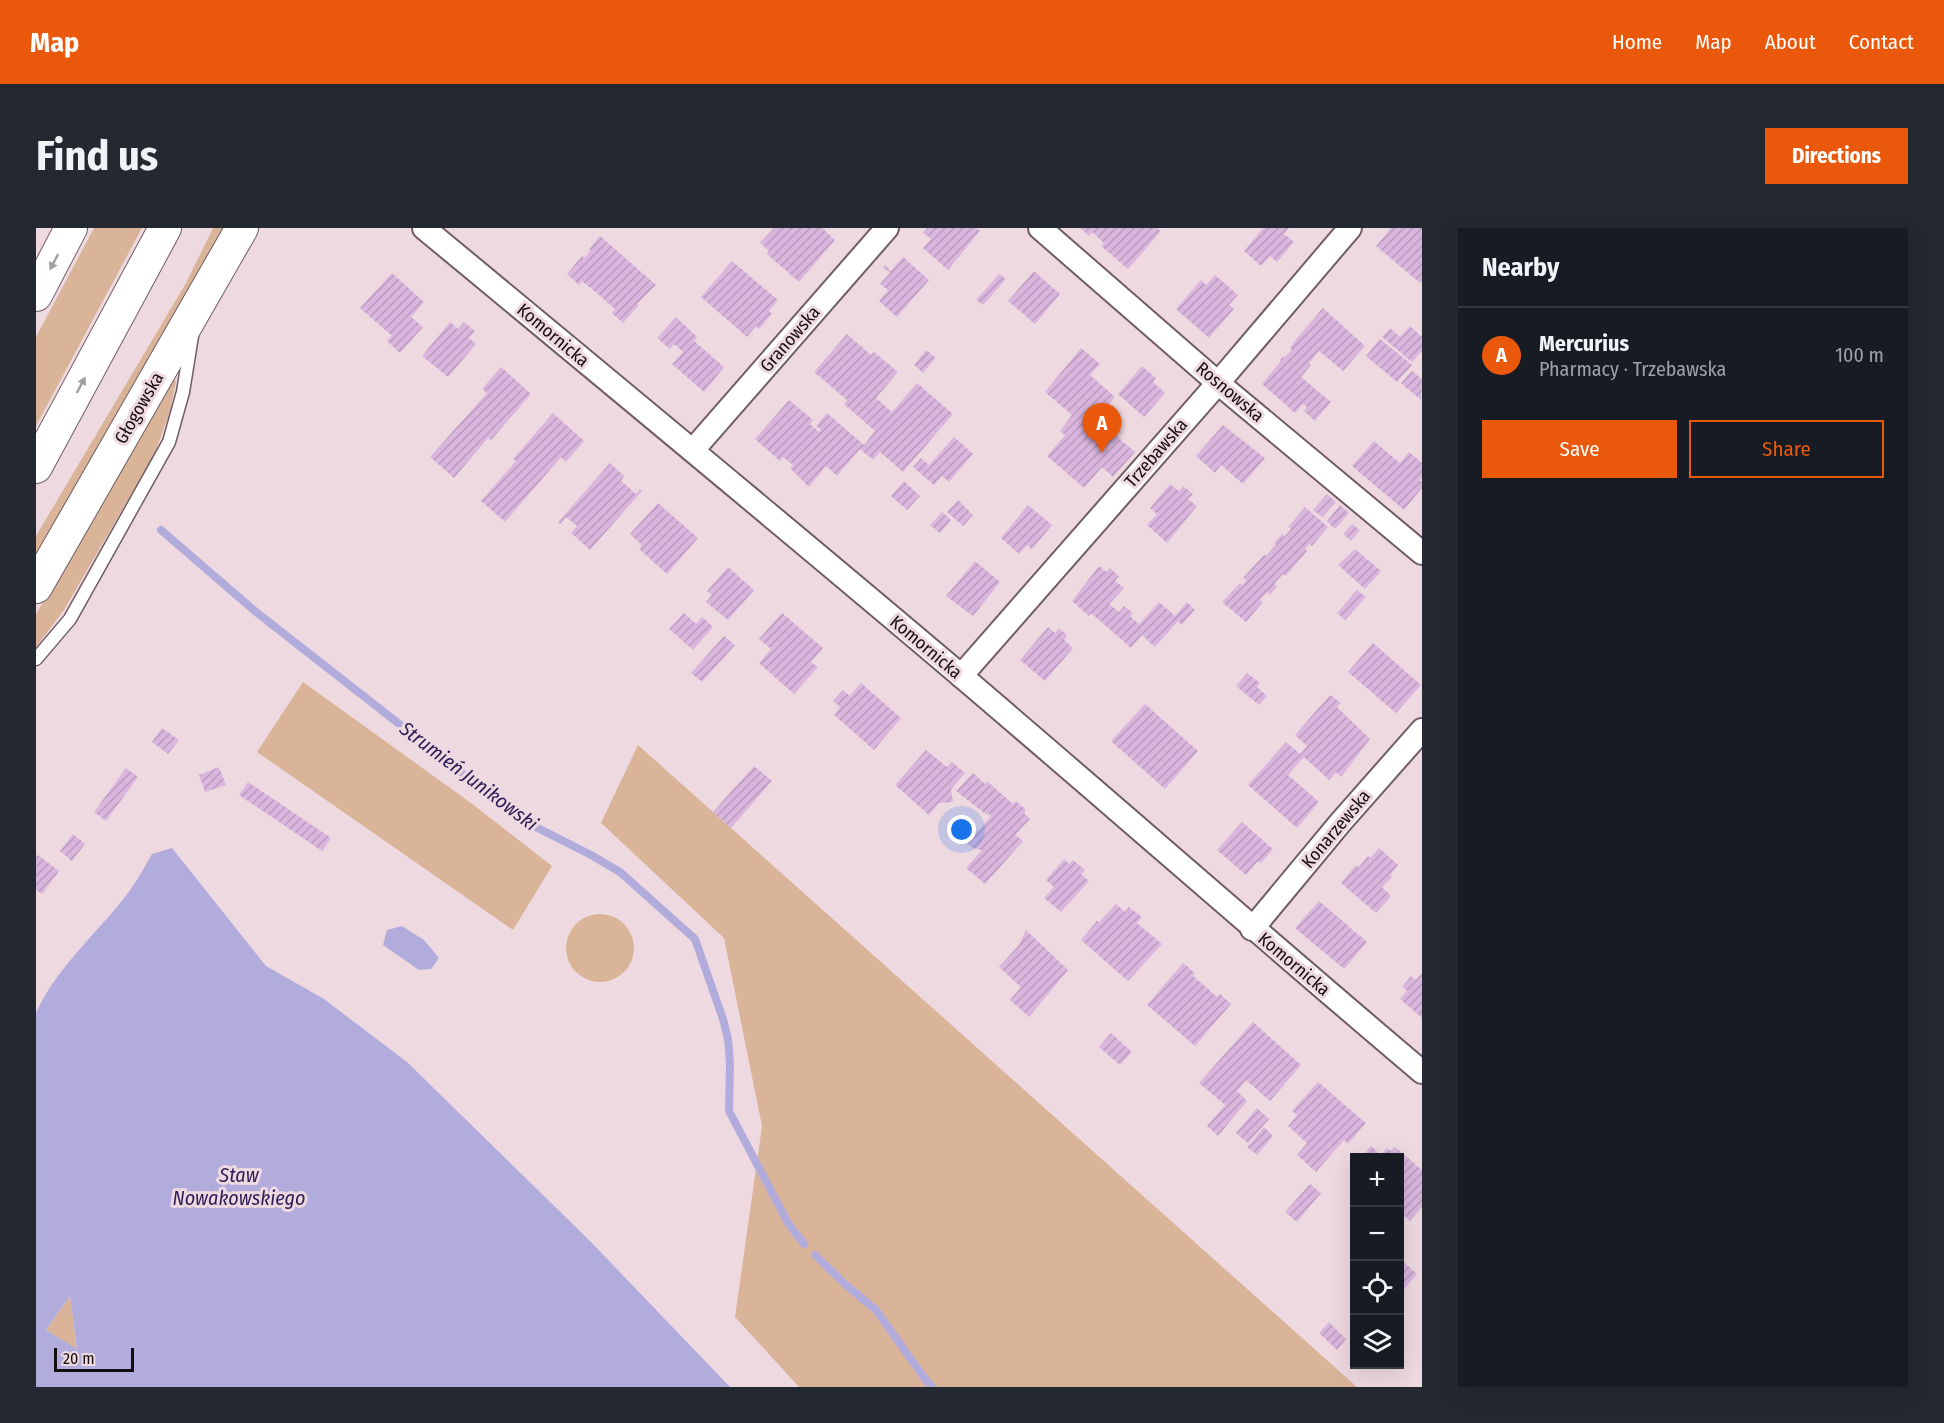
<!DOCTYPE html>
<meta charset="utf-8">
<style>
body{margin:0;font-family:"Fira Sans Condensed",sans-serif;background:#242831;color:#f1f3f6}
.controls{position:absolute;right:18px;bottom:18px;display:grid;overflow:hidden;border-radius:0px;box-shadow:0 6px 24px #0002}
.controls button{width:54px;height:54px;display:grid;place-items:center;padding:0;border:0;border-bottom:2px solid #363941;background:#171b24;color:#f1f3f6;font:30px sans-serif}
.scale{position:absolute;left:18px;bottom:15px;width:80px;box-sizing:border-box;padding-left:6px;border:3px solid #150e11;border-top:0;font-size:16px;line-height:21px;white-space:nowrap;color:#150e11;-webkit-text-stroke:4px #efd9e1;paint-order:stroke}
.you{position:absolute;left:926px;top:602px;width:21px;height:21px;margin:-15px;border:4px solid #fff;border-radius:50%;background:#1a73e8;box-shadow:0 0 0 9px #1a73e833}
.badge{display:grid;place-items:center;width:39px;height:39px;border-radius:50%;background:#ea580c;color:#fff;font-size:20px;font-weight:700}
.pin{position:absolute;translate:-50% -50px;filter:drop-shadow(0 2px 3px #0008)}
.pin::after{content:'';position:absolute;top:32px;width:21px;height:18px;background:inherit;clip-path:polygon(0 0,100% 0,50% 100%)}
.list{margin:0;padding:0;list-style:none}
h2{display:flex;justify-content:space-between;align-items:center;height:78px;margin:0;padding:0 24px;font-size:26px}
h2 small{font-size:20px;font-weight:400;color:#9ea1a6}
.list li{display:grid;grid-template-columns:39px 1fr auto;gap:18px;align-items:center;box-sizing:border-box;height:96px;padding:0 24px;border-top:2px solid #363941}
.list b{display:block;font-size:22px;white-space:nowrap}
.list p{margin:0;font-size:20px;white-space:nowrap;color:#9ea1a6}
.list em{font-size:20px;font-style:normal;color:#9ea1a6}
.actions{display:flex;gap:12px;padding:18px 24px}
.actions a{flex:1;padding:14px 0;border:2px solid #ea580c;border-radius:0px;text-align:center;font-size:21px;color:#ea580c}
.actions .main{background:#ea580c;color:#fff}
.icon{flex:none;width:33px;height:33px;fill:none;stroke:currentColor;stroke-width:2;stroke-linecap:round;stroke-linejoin:round}
.map{position:relative;flex:none;width:1386px;height:1159px;overflow:hidden;border-radius:0px}
header{display:flex;align-items:center;gap:36px;box-sizing:border-box;height:84px;padding:0 30px;background:#ea580c;color:#fff}
header strong{font-size:28px}
nav{display:flex;gap:33px;margin-inline-start:auto;font-size:21px}
.intro{display:flex;align-items:center;justify-content:space-between;box-sizing:border-box;height:144px;padding:0 36px}
h1{margin:0;font-size:42px}
.button{padding:15px 27px;border-radius:0px;background:#ea580c;color:#fff;font-size:21px;font-weight:700}
main{display:flex;gap:36px;padding:0 36px}
aside{flex:1;background:#171b24;border-radius:0px;box-shadow:0 6px 24px #0002}
.map>svg:first-child{display:block}
</style>
<header>
<strong>Map</strong>
<nav><a>Home</a><a>Map</a><a>About</a><a>Contact</a></nav>
</header>
<div class="intro"><h1>Find us</h1><a class="button">Directions</a></div>
<main>
<div class="map">
<svg width="1386" height="1159" viewBox="0 0 1386 1159">
<defs>
<pattern id="building-hatch" width="6" height="6" patternUnits="userSpaceOnUse" patternTransform="scale(1.5)"><rect width="6" height="6" fill="#dab6df"/><path d="M-1 1l2-2M0 6l6-6M5 7l2-2" fill="none" stroke="#ba9bbe"/></pattern>
</defs>
<rect width="100%" height="100%" fill="#efd9e1"/>
<g fill="#d9b499">
<path d="M58,0h48l-106,198v-89z"/>
<path d="M177,0h13l-190,327v-19l150,-253z"/>
<path d="M139,152l1,2 -6,29 -15,42 -91,157 -28,37v-33l134,-233z"/>
<path d="M267,454l168,121 81,63 -39,64 -256,-178z"/>
<path d="M602,517l719,642h-558l-64,-70 27,-191 -38,-188 -123,-115z"/>
<circle cx="564" cy="720" r="34"/>
<path d="M34,1068l7,54 -31,-20z"/>
</g>
<g fill="#b2acdd" fill-rule="evenodd">
<path d="M136,620l94,118 58,33 83,63 183,179 140,146h-694v-374c22,-49 66,-83 97,-127 7,-10 13,-22 19,-32zM34,1068l7,53 -31,-19z"/>
<path d="M366,698l22,14 15,18 -8,11 -12,1 -36,-25 4,-15z"/>
</g>
<g fill="none" stroke-linecap="round" stroke-linejoin="round">
<g stroke="#b2acdd" stroke-width="8">
<path d="M125,302l95,82 266,208 69,35 29,17 75,67 28,80 5,20 2,25 -1,47 59,112 16,21"/>
<path d="M779,1027l32,31 29,24 49,69 7,8"/>
</g>
</g>
<g fill="url(#building-hatch)">
<path d="M738,0h48l13,12 -36,42 -32,-28 2,-3 -9,-8z"/>
<path d="M891,0h49l4,3 -32,39 -25,-22 8,-9 -8,-6z"/>
<path d="M1044,0h77l4,3 -33,38 -27,-23 3,-3 -12,-11 -3,4z"/>
<path d="M1227,0h26l-5,6 10,8 -17,20 -7,-6 -9,10 -17,-15z"/>
<path d="M1355,0h31v53l-2,2 -44,-37z"/>
<path d="M564,8l56,49 -19,19 2,1 -16,18 -11,-10 3,-4 -16,-14 -17,-14 -3,4 -12,-11 15,-18 2,2 7,-8 -2,-1z"/>
<path d="M867,29l26,23 -32,37 -18,-16 9,-11 -8,-6 10,-11 -7,-6 2,-2 6,6z"/>
<path d="M696,33l46,39 -9,11 3,3 -13,15 -3,-3 -9,11 -46,-40z"/>
<path d="M998,43l26,23 -25,30 -27,-23z"/>
<path d="M356,45l32,29 -13,15 12,10 -23,26 -13,-12 5,-5 -32,-28z"/>
<path d="M963,46l7,5 -23,26 -7,-5z"/>
<path d="M1179,47l23,20 -9,10 5,4 -25,29 -33,-29 25,-29 5,5z"/>
<path d="M1287,80l42,38 -22,25 -24,-20 -10,12 2,2 -10,12 30,25 -16,19 -11,-10 3,-4 -4,-3 -8,9 -33,-29 19,-23 -1,-1 3,-3 1,1 8,-8 -2,-2 7,-10z"/>
<path d="M640,89l21,20 -3,4 30,26 -20,25 -32,-28 11,-12 -9,-8 -4,5 -13,-11z"/>
<path d="M414,94l8,7 6,-7 11,9 -6,7 7,6 -28,33 -26,-21z"/>
<path d="M1374,98l12,11v14l-10,11 -30,-25 8,-9 10,9z"/>
<path d="M811,106l24,21 3,-3 24,20 -22,26 16,14 25,-29 36,31 -50,58 -23,-20 -7,8 -13,-11 -23,27 -11,-10 -17,21 -19,-19 3,-3 -10,-8 -3,4 -25,-22 34,-39 24,20 -3,4 9,8 2,-2 -5,-4 11,-13 37,32 11,-14 -31,-27 3,-4 -33,-28z"/>
<path d="M1344,111l32,26 -15,17 -31,-26z"/>
<path d="M1045,120l19,16 -10,11 25,22 -18,22 38,33 -22,25 -11,-10 -18,21 -37,-32 18,-21 -5,-4 12,-16 -27,-23z"/>
<path d="M890,122l10,8 -13,15 -9,-8z"/>
<path d="M1106,138l14,12 -3,4 12,11 -21,24 -26,-23z"/>
<path d="M465,139l30,27 -40,46 -3,-2 -34,40 -24,-21 57,-64 -5,-4z"/>
<path d="M1376,143l10,8 -1,21 -20,-17z"/>
<path d="M517,185l31,28 -18,21 -5,-5 -56,65 -24,-21 35,-40 -3,-2z"/>
<path d="M1187,197l42,33 -22,26 -22,-19 -6,8 -19,-17z"/>
<path d="M918,209l19,17 -24,28 -7,-6 -8,9 -21,-18 8,-9 8,7z"/>
<path d="M1338,213l26,22 9,-11 13,11v14l-3,3 3,2v6l-18,22 -52,-44z"/>
<path d="M574,235l14,13 -3,5 15,13 4,-5 2,2 -52,59 -19,-17 6,-7 -11,-9 -6,7 -2,-2z"/>
<path d="M868,253l16,15 -13,14 -16,-14z"/>
<path d="M1134,256l9,7 4,-5 10,8 -5,5 9,7 -30,37 -20,-18 10,-11 -7,-6z"/>
<path d="M1291,266l9,8 -14,15 -9,-7z"/>
<path d="M922,272l15,15 -10,11 -16,-14z"/>
<path d="M622,275l40,35 -31,36 -28,-25 3,-4 -12,-11z"/>
<path d="M992,277l24,20 -20,24 -5,-4 -8,9 -18,-16z"/>
<path d="M1304,277l9,8 -14,16 -8,-8z"/>
<path d="M1269,279l23,20 -16,19 -3,-2 -4,5 2,2 -21,25 -3,-2 -9,10 3,2 -7,9 -3,-3 -7,8 3,2 -17,20 -24,-20 18,-19 2,2 5,-4 -4,-3 21,-23 2,1 10,-11 -2,-2 8,-9 2,3 7,-8 -3,-2z"/>
<path d="M906,284l9,8 -11,13 -10,-8z"/>
<path d="M1316,296l8,6 -9,11 -8,-7z"/>
<path d="M1319,321l26,22 -16,18 -27,-24z"/>
<path d="M939,333l25,21 -27,34 -27,-20z"/>
<path d="M1063,338l7,6 4,-4 9,8 -4,5 9,7 -15,16 10,8 5,-6 9,7 -3,3 9,8 20,-22 16,14 12,-14 8,8 -13,15 -4,-4 -23,26 -13,-12 -11,13 -40,-35 -2,3 -17,-15z"/>
<path d="M692,339l26,23 -26,30 -22,-18 6,-7 -5,-4z"/>
<path d="M1321,362l9,7 -21,23 -8,-7z"/>
<path d="M648,385l12,11 6,-7 11,10 -20,23 -24,-21z"/>
<path d="M746,385l41,35 -12,14 7,5 -24,27 -35,-31 12,-14 -12,-10z"/>
<path d="M1012,399l7,6 4,-5 8,7 -3,5 9,8 -28,33 -25,-21z"/>
<path d="M688,408l11,9 -33,37 -11,-9z"/>
<path d="M1337,415l48,42 -25,28 -48,-41z"/>
<path d="M1211,445l13,10 -3,4 10,9 -8,9 -23,-19z"/>
<path d="M825,455l40,35 -27,32 -40,-35 6,-8 -7,-6 10,-11 7,6z"/>
<path d="M1294,467l11,8 -4,4 33,32 -29,38 -5,-5 -7,8 -25,-23 -16,18 31,27 -22,26 -49,-43 38,-43 14,12 7,-8 -12,-11z"/>
<path d="M1109,476l53,47 -33,38 -54,-48z"/>
<path d="M126,500l17,12 -11,14 -16,-12z"/>
<path d="M890,522l21,17 5,-5 13,11 -14,16 2,13 -14,1 -10,12 -34,-30z"/>
<path d="M718,538l18,15 -41,47 -18,-16z"/>
<path d="M183,539l7,18 -21,7 -6,-17z"/>
<path d="M90,540l12,9 -32,44 -12,-9z"/>
<path d="M937,545l12,11 2,-3 26,23 3,-3 10,9 -2,3 6,6 -15,16 8,6 -38,43 -19,-16 16,-18 -9,-2 -5,-4v-7l4,-5 6,-1 13,-15 -3,-3 -1,2 -31,-24z"/>
<path d="M212,554l83,56 -9,13 -83,-56z"/>
<path d="M1206,594l31,27 -12,14 -3,-2 -12,14 -29,-25z"/>
<path d="M37,606l12,10 -13,17 -12,-10z"/>
<path d="M1343,620l19,17 -8,10 2,2 -10,10 9,9 -15,17 -35,-30 15,-18 3,2 9,-11 2,2z"/>
<path d="M2,627l21,16 -17,23 -6,-4v-32z"/>
<path d="M1028,631l5,5 4,-4 12,10 -4,4 8,7 -28,31 -17,-14 10,-11 -8,-7z"/>
<path d="M1283,673l48,41 -23,27 -49,-41z"/>
<path d="M1080,676l9,8 4,-5 13,10 -5,6 25,21 -34,37 -47,-41 16,-19 5,2 -2,-2z"/>
<path d="M990,702l42,40 -39,47 -19,-17 11,-13 -22,-20 20,-22z"/>
<path d="M1147,735l12,10 -2,3 13,11 11,10 3,-3 11,10 -36,42 -48,-41z"/>
<path d="M1386,745v45l-22,-19 7,-8 -5,-4 9,-11 5,4z"/>
<path d="M1217,794l48,43 -31,36 -24,-21 -9,11 10,10 -29,35 -11,-10 18,-21 -26,-22z"/>
<path d="M1075,805l21,19 -12,13 -21,-18z"/>
<path d="M1282,854l48,41 -18,21 -4,-4 -28,32 -19,-17 10,-12 -19,-17 9,-11 -5,-4z"/>
<path d="M1221,880l12,11 -21,24 -12,-10z"/>
<path d="M1228,899l9,9 -16,19 -10,-8z"/>
<path d="M1335,918l10,9 6,-7 4,3 4,-4 27,23v37l-12,14 -10,-9v-54h-39z"/>
<path d="M1274,956l11,9 -24,29 -12,-10z"/>
<path d="M1364,1031l17,15 -17,20z"/>
<path d="M1293,1094l17,17 -9,11 -18,-17z"/>
</g>
<g fill="none" stroke-linecap="round" stroke-linejoin="round">
<defs>
<path id="lane" d="M0,431l34,-40 99,-177 14,-50 9,-56"/>
<g id="street">
<path d="M388,0c179,148 358,296 535,446 155,132 308,267 463,398"/>
<path d="M1004,0l178,155 204,170"/>
<path d="M657,222l194,-222"/>
<path d="M925,448l257,-293 132,-155"/>
<path d="M1216,701l88,-106 82,-93"/>
</g>
<g id="secondary">
<path d="M0,67l35,-67"/>
<path d="M0,239l129,-239"/>
<path d="M0,359l206,-359"/>
</g>
</defs>
<use href="#lane" stroke="#705d64" stroke-width="15"/>
<use href="#street" stroke="#705d64" stroke-width="26"/>
<use href="#secondary" stroke="#705d64" stroke-width="34"/>
<use href="#lane" stroke="#fff" stroke-width="12"/>
<use href="#street" stroke="#fff" stroke-width="22"/>
<use href="#secondary" stroke="#fff" stroke-width="32"/>
</g>
<defs><path id="oneway-solid" d="M-6-.8H1V-3.2L6.5 0L1 3.2V.8H-6Z" transform="scale(1.5)"/></defs>
<g fill="#a19fa0">
<use href="#oneway-solid" transform="translate(18 34) rotate(118)"/>
<use href="#oneway-solid" transform="translate(45 157) rotate(-62)"/>
</g>
<g text-anchor="middle" dominant-baseline="central" stroke-width="6" stroke-linejoin="round" paint-order="stroke">
<g font-size="18" fill="#150e11" stroke="#efd9e1">
<text transform="translate(517 107) rotate(40)">Komornicka</text>
<text transform="translate(754 111) rotate(-49)">Granowska</text>
<text transform="translate(1194 164) rotate(40)">Rosnowska</text>
<text transform="translate(103 180) rotate(-60)">Głogowska</text>
<text transform="translate(1120 225) rotate(-49)">Trzebawska</text>
<text transform="translate(890 419) rotate(40)">Komornicka</text>
<text transform="translate(1300 601) rotate(-50)">Konarzewska</text>
<text transform="translate(1258 736) rotate(40)">Komornicka</text>
</g>
<g font-size="20" font-style="italic" fill="#2a1c55" stroke="#efd9e1">
<text transform="translate(433 548) rotate(37)">Strumień Junikowski</text>
<text x="203" y="947">Staw<tspan x="203" dy="23">Nowakowskiego</tspan></text>
</g>
</g>
</svg>
<div class="controls">
<button>+</button>
<button>−</button>
<button><svg class="icon" aria-label="locate" viewBox="0 0 24 24"><circle cx="12" cy="12" r="6"/><path d="M12 2v4M12 18v4M2 12h4M18 12h4"/></svg></button>
<button><svg class="icon" aria-label="layers" viewBox="0 0 24 24"><path d="M12 4l9 5-9 5-9-5zM3 14l9 5 9-5"/></svg></button>
</div>
<div class="scale">20 m</div>
<div class="you"></div>
<div class="pin badge" style="left:1066px;top:225px">A</div>
</div>
<aside>
<h2>Nearby<small></small></h2>
<ul class="list">
<li><span class="badge">A</span><div><b>Mercurius</b><p>Pharmacy · Trzebawska</p></div><em>100 m</em></li>
</ul>
<div class="actions"><a class="main">Save</a><a>Share</a></div>
</aside>
</main>
